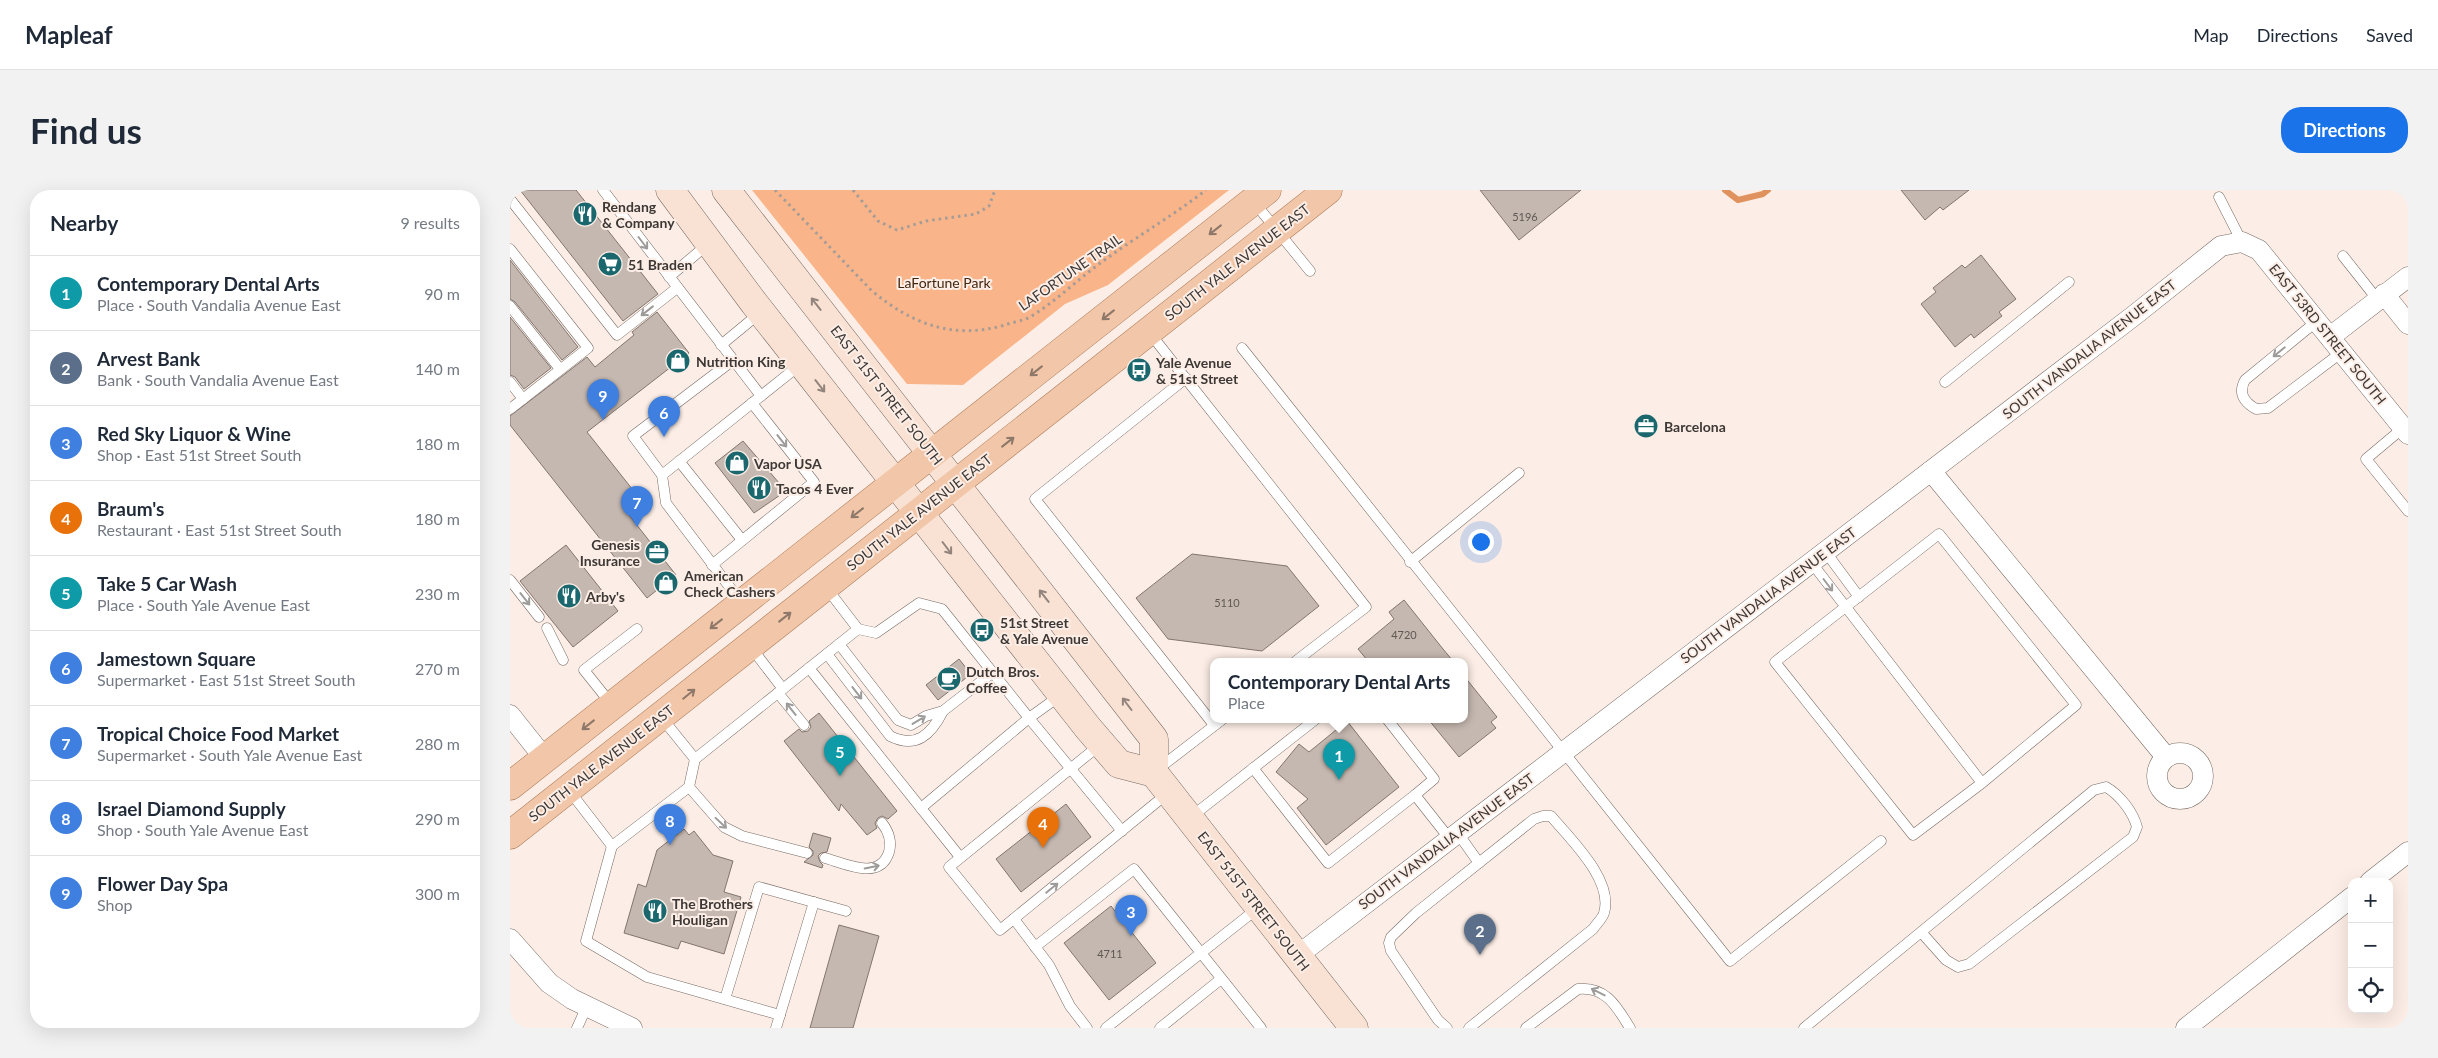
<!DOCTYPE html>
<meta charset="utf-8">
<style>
body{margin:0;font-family:Lato,sans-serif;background:#f2f2f3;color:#1f2937}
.controls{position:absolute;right:15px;bottom:15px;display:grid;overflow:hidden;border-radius:10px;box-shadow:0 5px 20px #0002}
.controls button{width:45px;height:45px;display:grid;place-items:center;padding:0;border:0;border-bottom:1px solid #e0e1e3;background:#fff;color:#1f2937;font:25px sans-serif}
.you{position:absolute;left:970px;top:351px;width:18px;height:18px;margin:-12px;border:4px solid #fff;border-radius:50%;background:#1a73e8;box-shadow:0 0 0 8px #1a73e833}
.badge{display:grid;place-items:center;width:32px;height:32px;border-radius:50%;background:#1a73e8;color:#fff;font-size:16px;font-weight:700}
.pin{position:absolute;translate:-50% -41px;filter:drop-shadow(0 1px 2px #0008)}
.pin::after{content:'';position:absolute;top:26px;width:18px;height:15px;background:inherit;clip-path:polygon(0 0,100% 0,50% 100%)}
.popup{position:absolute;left:700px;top:468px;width:258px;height:65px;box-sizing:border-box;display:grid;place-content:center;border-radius:10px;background:#fff;filter:drop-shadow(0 1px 4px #0005);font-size:16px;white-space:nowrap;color:#747a83}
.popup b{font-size:19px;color:#1f2937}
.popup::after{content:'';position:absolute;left:50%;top:100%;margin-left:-10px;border:10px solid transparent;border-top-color:#fff}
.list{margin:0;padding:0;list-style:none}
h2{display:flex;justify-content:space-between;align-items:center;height:65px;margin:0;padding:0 20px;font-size:21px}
h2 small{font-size:16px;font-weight:400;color:#747a83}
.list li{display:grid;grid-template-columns:32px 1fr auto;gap:15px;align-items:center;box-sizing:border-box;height:75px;padding:0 20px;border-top:1px solid #e0e1e3}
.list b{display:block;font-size:19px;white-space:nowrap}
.list p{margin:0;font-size:16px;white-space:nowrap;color:#747a83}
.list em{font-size:16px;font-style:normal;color:#747a83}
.icon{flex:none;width:28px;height:28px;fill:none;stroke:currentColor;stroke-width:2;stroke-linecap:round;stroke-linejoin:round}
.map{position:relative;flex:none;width:1898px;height:838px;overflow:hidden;border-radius:20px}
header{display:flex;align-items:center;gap:30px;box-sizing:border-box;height:70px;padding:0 25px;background:#fff;border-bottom:1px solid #e0e1e3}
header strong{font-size:24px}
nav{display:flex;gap:28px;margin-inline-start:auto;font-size:18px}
.intro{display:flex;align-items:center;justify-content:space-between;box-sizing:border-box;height:120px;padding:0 30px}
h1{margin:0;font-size:35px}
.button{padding:12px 22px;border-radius:20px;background:#1a73e8;color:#fff;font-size:18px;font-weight:700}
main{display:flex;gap:30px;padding:0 30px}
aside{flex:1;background:#fff;border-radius:20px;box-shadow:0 5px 20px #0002}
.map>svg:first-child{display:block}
</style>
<header>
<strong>Mapleaf</strong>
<nav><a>Map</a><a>Directions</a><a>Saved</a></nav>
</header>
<div class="intro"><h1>Find us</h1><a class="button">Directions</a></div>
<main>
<aside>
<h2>Nearby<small>9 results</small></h2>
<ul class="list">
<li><span class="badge" style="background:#0f9aa8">1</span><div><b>Contemporary Dental Arts</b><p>Place · South Vandalia Avenue East</p></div><em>90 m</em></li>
<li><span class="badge" style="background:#5c6f8a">2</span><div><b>Arvest Bank</b><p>Bank · South Vandalia Avenue East</p></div><em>140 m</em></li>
<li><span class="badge" style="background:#3f7fe0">3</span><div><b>Red Sky Liquor &amp; Wine</b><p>Shop · East 51st Street South</p></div><em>180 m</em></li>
<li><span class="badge" style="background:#e8710a">4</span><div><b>Braum's</b><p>Restaurant · East 51st Street South</p></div><em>180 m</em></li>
<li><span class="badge" style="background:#0f9aa8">5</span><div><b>Take 5 Car Wash</b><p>Place · South Yale Avenue East</p></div><em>230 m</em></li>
<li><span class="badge" style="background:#3f7fe0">6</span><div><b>Jamestown Square</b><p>Supermarket · East 51st Street South</p></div><em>270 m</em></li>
<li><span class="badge" style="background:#3f7fe0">7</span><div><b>Tropical Choice Food Market</b><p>Supermarket · South Yale Avenue East</p></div><em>280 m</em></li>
<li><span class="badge" style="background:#3f7fe0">8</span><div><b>Israel Diamond Supply</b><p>Shop · South Yale Avenue East</p></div><em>290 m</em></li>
<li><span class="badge" style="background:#3f7fe0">9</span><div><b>Flower Day Spa</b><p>Shop</p></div><em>300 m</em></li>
</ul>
</aside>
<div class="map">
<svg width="1898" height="838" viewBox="0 0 1898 838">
<rect width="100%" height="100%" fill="#fceee6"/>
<path fill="#f9b589" d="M242,0h477l-121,95 -43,19 -102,81 -56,-1z"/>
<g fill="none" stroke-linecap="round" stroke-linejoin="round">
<path stroke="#df925d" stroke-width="6" d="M1215,0l13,10 25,-6 5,-4"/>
</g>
<g fill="#c5b8b0" stroke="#81766e">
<path d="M10,0h56l82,104 -35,27z"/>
<path d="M970,0h101l-62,50z"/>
<path d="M1391,0h68l-26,20 -3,-3 -15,13z"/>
<path d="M1471,65l35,44 -17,13 3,4 -28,22 -3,-4 -16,13 -34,-43 15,-12 -3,-4 29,-23 3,3z"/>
<path d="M0,70l68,87 -16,13 -47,-58 -5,-3z"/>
<path d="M147,122l32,41 -102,79 57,72 -15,11 47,60 -29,23 -137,-173v-9l77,-59 8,10 39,-32 -2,-3z"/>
<path d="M0,127l41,51 -27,21 -9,-12 -5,-2z"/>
<path d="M233,251l43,50 -32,22 -39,-50z"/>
<path d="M56,355l52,66 -45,36 -53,-66z"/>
<path d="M682,364l95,12 32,40 -57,45 -94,-12 -32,-41z"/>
<path d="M894,410l39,49 10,12h-85l-10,-12 36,-30 -5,-7z"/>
<path d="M449,469l12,15 -33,26 -12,-15z"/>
<path d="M954,486l33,41 -6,5 5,6 -37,29 -31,-38h36z"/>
<path d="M309,523l78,98 -9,8 -6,-3 -4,2 -3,5 2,5 -10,7 -26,-31 -2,7 -55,-70 15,-12 3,3 6,-1 3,-4 -2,-6z"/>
<path d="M837,531l52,66 -73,58 -29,-37 11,-9 -32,-27 23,-28 10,8z"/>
<path d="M556,614l25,33 -70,55 -25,-33z"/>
<path d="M174,639l5,6 5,-4 19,24 20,6 -9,31 17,5 -17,57 -43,-13 -3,8 -54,-16 14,-49 8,3 11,-37z"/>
<path d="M303,643l18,5 -4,14 -6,1 -3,3 2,6 3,3 -1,3 -18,-6 9,-7v-4l-4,-4z"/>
<path d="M601,716l45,57 -47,37 -45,-57z"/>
<path d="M329,735l40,11 -26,92h-43z"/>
</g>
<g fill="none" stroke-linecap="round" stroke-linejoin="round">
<defs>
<g id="lane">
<path d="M93,0l158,206"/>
<path d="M1709,7l23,45"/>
<path d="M0,9l107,136 60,-47"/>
<path d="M744,12l56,69"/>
<path d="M0,59l78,99 -78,61"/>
<path d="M1833,66l34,43"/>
<path d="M159,87l39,-33"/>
<path d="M0,116l50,63"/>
<path d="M1807,131l-72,59c-7,13 -1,22 11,29l12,-1 74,-56"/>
<path d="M639,142l217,275 -70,54"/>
<path d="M211,155l40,-33"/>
<path d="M732,158l488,613 151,-120"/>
<path d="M222,171l-99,75 29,39 4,28 75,99"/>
<path d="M676,188l-151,121 179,226"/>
<path d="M0,192l13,17"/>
<path d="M1435,192l124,-100"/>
<path d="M1893,238l-37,31 42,52"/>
<path d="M169,271l63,79"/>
<path d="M152,285l139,-111"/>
<path d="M1315,361l34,46"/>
<path d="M900,372l109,-89"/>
<path d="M1301,372l171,221 -69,52 -138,-173 164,-128 137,171 -94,78"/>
<path d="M202,375l102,-83 -62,-79"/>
<path d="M0,390l29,37"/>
<path d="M315,396l33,43"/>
<path d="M37,438l16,32"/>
<path d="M329,454l59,76 13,5 15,-9 17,-5 49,-38"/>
<path d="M240,456l33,43"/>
<path d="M317,464l63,82c26,13 41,-1 53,-25"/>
<path d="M299,478l151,189"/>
<path d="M268,503l26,32"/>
<path d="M102,515l-28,-35 53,-41"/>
<path d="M151,527l34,42"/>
<path d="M877,529l47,60 -19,16 34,43"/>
<path d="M591,554l-152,123 51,63 168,-137"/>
<path d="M743,578l75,95 87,-68"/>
<path d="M648,579l65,-50"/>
<path d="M179,597l35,40 18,9 65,17"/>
<path d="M58,599l44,57"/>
<path d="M411,618l108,-90 93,113"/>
<path d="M681,627l125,-98"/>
<path d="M947,642l22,31"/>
<path d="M315,668c21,6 55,23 64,-6 3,-11 0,-20 -7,-29"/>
<path d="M504,729l35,46 21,41 17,22"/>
<path d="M525,757l99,-78 127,159"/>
<path d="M215,809l34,-112 87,24"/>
<path d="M270,825l-133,-38 -61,-36 26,-95 77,-59 6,-28 163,-130 18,4 43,-30 23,6 87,109 32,-23"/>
<path d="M67,838l10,-22"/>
<path d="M266,838l38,-126"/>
<path d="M596,838l152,-120"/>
<path d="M650,838l61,-49"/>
<path d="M937,838l-9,-8 -47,-69 -2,-8 2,-6 25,-24 118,-94 9,-3h8c19,23 63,64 53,97 -1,5 -8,11 -11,16l-124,99"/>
<path d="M1016,838l52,-39c28,-3 39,18 52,39"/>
<path d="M1294,838l290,-238 12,-3c14,8 27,25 31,40l-4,10 -164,127 -11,3 -12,-7 -25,-28"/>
</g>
<g id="street">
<path d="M1874,104l24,30"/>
<path d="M1820,147l78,-60"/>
<path d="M1421,281l235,286"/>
<path d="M0,525l35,44"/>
<circle cx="1670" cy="586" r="23"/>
<path d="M1860,692l38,-30"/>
<path d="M0,749l39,44 23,16 60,29"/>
<path d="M787,766l839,-642 85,-68 21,-4 17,8 149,184"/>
<path d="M1676,838l166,-131"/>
</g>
<g id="secondary">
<path d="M160,0l84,113 334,425 31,36 35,9 200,255"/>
<path d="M216,0l428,549v34"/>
</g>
<g id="primary">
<path d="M0,596l757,-596"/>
<path d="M0,645l818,-645"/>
</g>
</defs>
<use href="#lane" stroke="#776b64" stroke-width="11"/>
<use href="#street" stroke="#776b64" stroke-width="21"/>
<use href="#secondary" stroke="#776b64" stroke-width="29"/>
<use href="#primary" stroke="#ad7c5a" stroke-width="29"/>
<g stroke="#a69c97" stroke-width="3" stroke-dasharray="2.5 4" stroke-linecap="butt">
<path d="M265,0l97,101c40,33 81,49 133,34 8,-3 18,-4 25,-8 28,-17 50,-40 76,-58 33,-24 68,-44 100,-69"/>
<path d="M343,0l25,31 19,9 29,-9 50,-7 13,-8 6,-16"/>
</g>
<use href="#lane" stroke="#fff" stroke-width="10"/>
<use href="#street" stroke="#fff" stroke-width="20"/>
<use href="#secondary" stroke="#f9e2d4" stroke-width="28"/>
<use href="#primary" stroke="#f2c6a8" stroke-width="28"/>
</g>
<defs><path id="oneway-shaft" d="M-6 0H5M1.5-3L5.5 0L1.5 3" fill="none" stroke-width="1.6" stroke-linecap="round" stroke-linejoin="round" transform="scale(1.25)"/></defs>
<g stroke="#8e7869">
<use href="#oneway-shaft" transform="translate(705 40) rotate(142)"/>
<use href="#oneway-shaft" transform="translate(598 125) rotate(142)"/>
<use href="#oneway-shaft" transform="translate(526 181) rotate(142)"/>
<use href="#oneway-shaft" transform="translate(498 252) rotate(-38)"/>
<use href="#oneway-shaft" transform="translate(347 323) rotate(142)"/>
<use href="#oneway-shaft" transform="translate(275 427) rotate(-38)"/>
<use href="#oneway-shaft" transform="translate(206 434) rotate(142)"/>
<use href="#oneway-shaft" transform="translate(179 504) rotate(-39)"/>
<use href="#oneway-shaft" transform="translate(78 535) rotate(142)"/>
</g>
<g stroke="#9e9c9a">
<use href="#oneway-shaft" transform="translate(133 53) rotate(53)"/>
<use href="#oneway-shaft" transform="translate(137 121) rotate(142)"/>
<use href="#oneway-shaft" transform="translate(1769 162) rotate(141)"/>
<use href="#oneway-shaft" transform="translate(272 251) rotate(52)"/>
<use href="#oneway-shaft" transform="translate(1318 395) rotate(53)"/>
<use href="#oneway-shaft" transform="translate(15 409) rotate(52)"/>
<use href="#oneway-shaft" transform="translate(347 503) rotate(52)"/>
<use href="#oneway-shaft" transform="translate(281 519) rotate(-128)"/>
<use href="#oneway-shaft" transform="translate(409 530) rotate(-31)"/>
<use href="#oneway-shaft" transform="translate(211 633) rotate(43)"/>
<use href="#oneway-shaft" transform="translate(362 677) rotate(-12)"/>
<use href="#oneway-shaft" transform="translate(542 698) rotate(-39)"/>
<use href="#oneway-shaft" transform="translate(1088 802) rotate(-153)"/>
</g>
<g stroke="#92847d">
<use href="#oneway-shaft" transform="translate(306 114) rotate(-128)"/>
<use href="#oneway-shaft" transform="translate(310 196) rotate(52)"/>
<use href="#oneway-shaft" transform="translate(437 358) rotate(53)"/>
<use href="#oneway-shaft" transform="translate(534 406) rotate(-128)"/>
<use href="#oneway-shaft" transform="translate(617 514) rotate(-127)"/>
</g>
<defs>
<symbol id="restaurant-disc" viewBox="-11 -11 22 22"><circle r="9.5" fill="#1a676e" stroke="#fceee6"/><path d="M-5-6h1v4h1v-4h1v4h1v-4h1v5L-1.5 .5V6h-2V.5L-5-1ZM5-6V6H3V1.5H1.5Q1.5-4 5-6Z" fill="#fff"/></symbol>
<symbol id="supermarket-disc" viewBox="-11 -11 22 22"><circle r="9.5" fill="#1a676e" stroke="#fceee6"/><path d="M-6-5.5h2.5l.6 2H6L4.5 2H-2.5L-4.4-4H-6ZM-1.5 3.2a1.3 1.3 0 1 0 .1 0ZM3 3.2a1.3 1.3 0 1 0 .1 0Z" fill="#fff"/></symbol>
<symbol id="shop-disc" viewBox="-11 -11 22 22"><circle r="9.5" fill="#1a676e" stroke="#fceee6"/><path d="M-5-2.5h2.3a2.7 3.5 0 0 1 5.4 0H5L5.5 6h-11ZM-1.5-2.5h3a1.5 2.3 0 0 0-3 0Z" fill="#fff"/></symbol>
<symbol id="bus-disc" viewBox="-11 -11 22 22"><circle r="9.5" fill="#1a676e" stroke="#fceee6"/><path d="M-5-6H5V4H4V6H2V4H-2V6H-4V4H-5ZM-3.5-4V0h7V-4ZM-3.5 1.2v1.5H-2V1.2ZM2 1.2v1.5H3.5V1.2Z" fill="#fff"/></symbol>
<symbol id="office-disc" viewBox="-11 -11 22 22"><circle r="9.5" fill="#1a676e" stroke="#fceee6"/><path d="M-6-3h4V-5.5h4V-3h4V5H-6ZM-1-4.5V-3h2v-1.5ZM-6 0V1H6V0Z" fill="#fff"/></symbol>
<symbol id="cafe-disc" viewBox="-11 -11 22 22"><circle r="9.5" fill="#1a676e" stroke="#fceee6"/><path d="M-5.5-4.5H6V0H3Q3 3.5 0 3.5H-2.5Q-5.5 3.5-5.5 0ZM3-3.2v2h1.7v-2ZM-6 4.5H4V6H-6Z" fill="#fff"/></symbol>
</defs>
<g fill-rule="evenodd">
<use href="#restaurant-disc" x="61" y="10" width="28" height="28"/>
<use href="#supermarket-disc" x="86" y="60" width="28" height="28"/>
<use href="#shop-disc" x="154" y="157" width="28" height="28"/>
<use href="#bus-disc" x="615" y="166" width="28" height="28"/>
<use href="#office-disc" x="1122" y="222" width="28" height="28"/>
<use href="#shop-disc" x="213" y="259" width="28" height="28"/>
<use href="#restaurant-disc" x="235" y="284" width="28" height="28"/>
<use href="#office-disc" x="133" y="348" width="28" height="28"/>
<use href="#shop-disc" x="142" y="379" width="28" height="28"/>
<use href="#restaurant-disc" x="45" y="392" width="28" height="28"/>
<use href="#bus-disc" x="458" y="426" width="28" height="28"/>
<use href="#cafe-disc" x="425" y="475" width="28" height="28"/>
<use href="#restaurant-disc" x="131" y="707" width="28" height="28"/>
</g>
<g text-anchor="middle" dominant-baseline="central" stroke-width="4" stroke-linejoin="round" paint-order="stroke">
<g font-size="11" fill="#5f5854">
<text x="1015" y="26">5196</text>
<text x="717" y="412">5110</text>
<text x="894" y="444">4720</text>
<text x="600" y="763">4711</text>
</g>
<g font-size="14" font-weight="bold" fill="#3d3835" stroke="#fceee6" text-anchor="start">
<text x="92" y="16">Rendang<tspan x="92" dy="16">&amp; Company</tspan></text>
<text x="118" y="74">51 Braden</text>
<text x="186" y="171">Nutrition King</text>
<text x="646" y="172">Yale Avenue<tspan x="646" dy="16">&amp; 51st Street</tspan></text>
<text x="1154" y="236">Barcelona</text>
<text x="244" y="273">Vapor USA</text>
<text x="266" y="298">Tacos 4 Ever</text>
<text x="130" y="354" text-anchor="end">Genesis<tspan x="130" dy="16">Insurance</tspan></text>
<text x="174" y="385">American<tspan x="174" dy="16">Check Cashers</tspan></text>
<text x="76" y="406">Arby's</text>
<text x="490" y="432">51st Street<tspan x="490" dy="16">&amp; Yale Avenue</tspan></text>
<text x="456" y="481">Dutch Bros.<tspan x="456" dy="16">Coffee</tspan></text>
<text x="162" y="713">The Brothers<tspan x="162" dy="16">Houligan</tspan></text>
</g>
<g font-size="14" fill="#3d3835" stroke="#fceee6">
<text transform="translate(727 72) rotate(-38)">SOUTH YALE AVENUE EAST</text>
<text transform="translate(560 82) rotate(-35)">LAFORTUNE TRAIL</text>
<text transform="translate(1818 144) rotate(51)">EAST 53RD STREET SOUTH</text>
<text transform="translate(1579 159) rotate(-38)">SOUTH VANDALIA AVENUE EAST</text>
<text transform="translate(377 205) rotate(52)">EAST 51ST STREET SOUTH</text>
<text transform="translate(409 322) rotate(-38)">SOUTH YALE AVENUE EAST</text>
<text transform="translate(1258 405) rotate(-37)">SOUTH VANDALIA AVENUE EAST</text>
<text transform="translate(91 573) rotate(-38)">SOUTH YALE AVENUE EAST</text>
<text transform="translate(936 651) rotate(-37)">SOUTH VANDALIA AVENUE EAST</text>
<text transform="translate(744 711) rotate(52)">EAST 51ST STREET SOUTH</text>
</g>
<g font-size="14" fill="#43240d" stroke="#fceee6">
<text x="434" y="92">LaFortune Park</text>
</g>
</g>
</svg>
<div class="controls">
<button>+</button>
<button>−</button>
<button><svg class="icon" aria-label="locate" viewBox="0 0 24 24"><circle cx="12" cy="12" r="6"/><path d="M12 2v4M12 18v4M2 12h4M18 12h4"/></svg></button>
</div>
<div class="you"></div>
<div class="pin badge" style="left:829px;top:590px;background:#0f9aa8">1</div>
<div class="popup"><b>Contemporary Dental Arts</b>Place</div>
<div class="pin badge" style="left:970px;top:765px;background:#5c6f8a">2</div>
<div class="pin badge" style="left:621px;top:746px;background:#3f7fe0">3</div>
<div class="pin badge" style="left:533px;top:658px;background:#e8710a">4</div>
<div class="pin badge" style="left:330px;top:586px;background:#0f9aa8">5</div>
<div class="pin badge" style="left:154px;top:247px;background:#3f7fe0">6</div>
<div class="pin badge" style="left:127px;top:337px;background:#3f7fe0">7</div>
<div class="pin badge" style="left:160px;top:655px;background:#3f7fe0">8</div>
<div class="pin badge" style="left:93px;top:230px;background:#3f7fe0">9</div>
</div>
</main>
